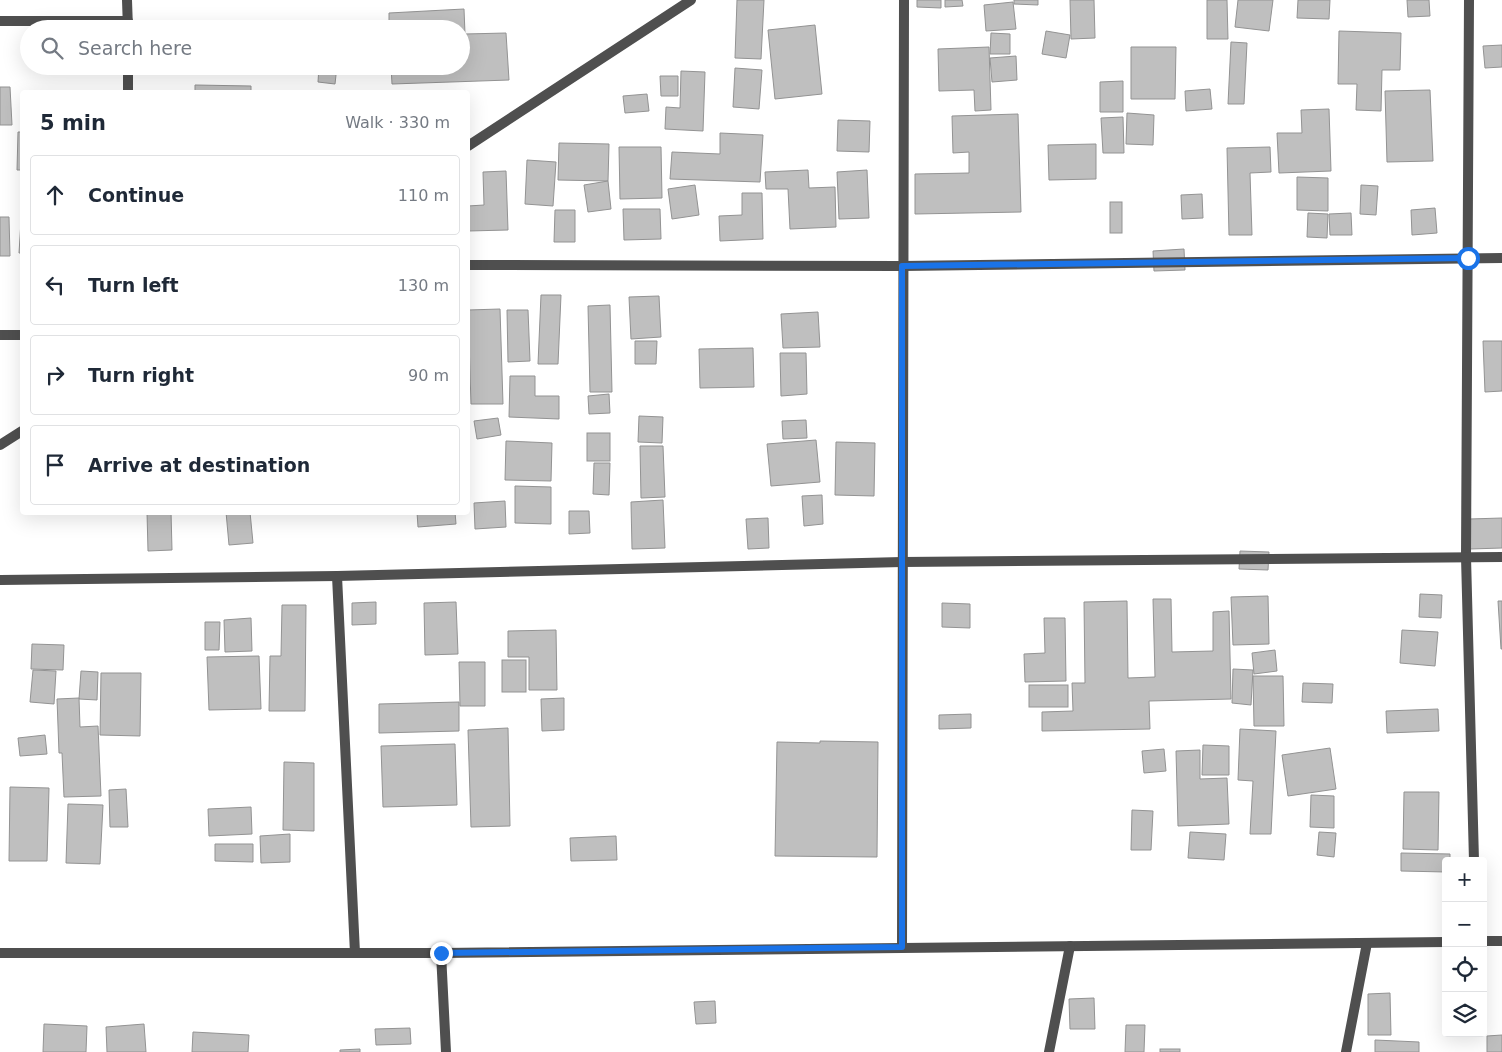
<!DOCTYPE html>
<meta charset="utf-8">
<style>
body{margin:0;font-family:"DejaVu Sans",sans-serif;background:#f2f2f3;color:#1f2937}
.controls{position:absolute;right:15px;bottom:15px;display:grid;overflow:hidden;border-radius:5px;box-shadow:0 5px 20px #0002}
.controls button{width:45px;height:45px;display:grid;place-items:center;padding:0;border:0;border-bottom:1px solid #e0e1e3;background:#fff;color:#1f2937;font:25px sans-serif}
.stop{position:absolute;width:15px;height:15px;margin:-11px;border:4px solid #1a73e8;border-radius:50%;background:#fff}
.stop.end{background:#1a73e8;border-color:#fff;box-shadow:0 1px 5px #0008}
.list{margin:0;padding:0;list-style:none}
h2{display:flex;justify-content:space-between;align-items:center;height:65px;margin:0;padding:0 20px;font-size:21px}
h2 small{font-size:16px;font-weight:400;color:#747a83}
.list li{display:grid;grid-template-columns:32px 1fr auto;gap:15px;align-items:center;box-sizing:border-box;height:80px;margin:0 10px 10px;padding:0 10px;border:1px solid #e0e1e3;border-radius:5px}
.list b{display:block;font-size:19px;white-space:nowrap}
.list em{font-size:16px;font-style:normal;color:#747a83}
.icon{flex:none;width:28px;height:28px;fill:none;stroke:currentColor;stroke-width:2;stroke-linecap:round;stroke-linejoin:round}
.map{position:relative;flex:none;width:1502px;height:1052px;overflow:hidden}
.search{position:absolute;background:#fff;box-shadow:0 5px 20px #0002;left:20px;top:20px;width:450px;height:55px;display:flex;align-items:center;gap:12px;box-sizing:border-box;padding:0 18px;border-radius:28px;color:#747a83;font-size:19px}
.panel{position:absolute;background:#fff;box-shadow:0 5px 20px #0002;left:20px;top:90px;width:450px;height:425px;border-radius:5px}
.map>svg:first-child{display:block}
</style>
<div class="map">
<svg width="1502" height="1052" viewBox="0 0 1502 1052">
<rect width="100%" height="100%" fill="#fff"/>
<g fill="#bfbfbf" stroke="#939393">
<path d="M737,0h27l-3,59 -26,-1z"/>
<path d="M917,0h24v8l-24,-1z"/>
<path d="M945,0h17l1,6 -18,1z"/>
<path d="M1014,0h24v5l-24,-1z"/>
<path d="M1070,0h24l1,38 -24,1z"/>
<path d="M1207,0h20l1,39h-21z"/>
<path d="M1238,0h35l-4,31 -34,-4z"/>
<path d="M1298,0h32l-1,19 -32,-1z"/>
<path d="M1407,0h22l1,16 -22,1z"/>
<path d="M1013,2l3,27 -30,2 -2,-26z"/>
<path d="M464,9l1,25 41,-1 3,47 -117,4 -1,-18h70v-37h-72v-16z"/>
<path d="M815,25l7,69 -47,5 -7,-69z"/>
<path d="M1046,31l24,4 -4,23 -24,-4z"/>
<path d="M1339,31l62,2 -1,37h-18l-1,41 -25,-1 1,-26h-19z"/>
<path d="M991,33l19,1v20h-20z"/>
<path d="M1231,42l16,1 -3,61h-16z"/>
<path d="M1502,45v22l-17,1 -2,-22z"/>
<path d="M989,47l2,63 -16,1 -1,-21 -35,1 -1,-42z"/>
<path d="M1131,47h45l-1,52h-44z"/>
<path d="M1016,56l1,24 -25,2 -2,-24z"/>
<path d="M319,66h18l-2,18 -17,-2z"/>
<path d="M735,68l27,2 -3,39 -26,-2z"/>
<path d="M681,71l24,1 -2,59 -38,-2 1,-22 14,1z"/>
<path d="M660,76h18v20h-17z"/>
<path d="M1123,81v31h-23v-30z"/>
<path d="M195,85l56,1v6h-56z"/>
<path d="M0,87h10l2,38h-12z"/>
<path d="M1210,89l2,20 -26,2 -1,-20z"/>
<path d="M1430,90l3,71 -46,1 -2,-71z"/>
<path d="M647,94l2,17 -24,2 -2,-17z"/>
<path d="M1329,109l2,62 -52,2 -2,-40h25l-1,-23z"/>
<path d="M1127,113l27,2 -1,30 -27,-1z"/>
<path d="M1018,114l3,98 -106,2v-40l54,-1v-21l-16,1 -1,-37z"/>
<path d="M1123,117l1,36h-21l-2,-35z"/>
<path d="M838,120l32,1 -1,31 -32,-1z"/>
<path d="M18,132h4v38h-5z"/>
<path d="M720,133l43,2 -3,47 -90,-3 2,-27 48,2z"/>
<path d="M559,143l50,1 -1,37 -50,-1z"/>
<path d="M1096,144v35l-47,1 -1,-35z"/>
<path d="M619,147h42l1,51 -42,1z"/>
<path d="M1270,147l1,25 -21,1 2,62h-23l-2,-87z"/>
<path d="M527,160l29,2 -3,44 -28,-2z"/>
<path d="M808,170l1,18 26,-1 1,40 -46,2 -2,-40h-22l-1,-17z"/>
<path d="M867,170l2,48 -30,1 -2,-47z"/>
<path d="M506,171l2,59 -40,1v-25l16,-1 -1,-33z"/>
<path d="M1297,177l31,1v33l-31,-1z"/>
<path d="M608,181l3,28 -23,3 -4,-27z"/>
<path d="M695,185l4,30 -27,4 -4,-30z"/>
<path d="M1361,185l17,1 -2,29 -16,-1z"/>
<path d="M742,193h20l1,46 -43,2 -1,-25 23,-1z"/>
<path d="M1202,194l1,24 -21,1 -1,-24z"/>
<rect x="1110" y="202" width="12" height="31"/>
<path d="M22,205v48h-3z"/>
<path d="M1435,208l2,25 -25,2 -1,-25z"/>
<path d="M623,209h37l1,30 -37,1z"/>
<path d="M555,210h20v32h-21z"/>
<path d="M1308,213l20,1 -1,24 -20,-1z"/>
<path d="M1351,213l1,22h-22l-1,-21z"/>
<path d="M0,217h9l1,39h-10z"/>
<path d="M1184,249l1,21 -31,1 -1,-20z"/>
<path d="M541,295h20l-3,69h-20z"/>
<path d="M659,296l2,41 -30,2 -2,-42z"/>
<path d="M610,305l2,87h-22l-2,-86z"/>
<path d="M500,309l3,95h-32l-3,-94z"/>
<path d="M507,310h21l2,51 -22,1z"/>
<path d="M818,312l2,35 -37,1 -2,-34z"/>
<path d="M635,341h22l-1,23h-21z"/>
<path d="M1483,341h19v50l-17,1z"/>
<path d="M753,348l1,39 -54,1 -1,-39z"/>
<path d="M780,353h26l1,41 -26,2z"/>
<path d="M510,376h25v20h24v23l-50,-2z"/>
<path d="M609,394l1,19 -21,1 -1,-18z"/>
<path d="M639,416l24,1 -1,26 -24,-1z"/>
<path d="M498,418l3,17 -24,4 -3,-18z"/>
<path d="M806,420l1,18 -24,1 -1,-18z"/>
<rect x="587" y="433" width="23" height="28"/>
<path d="M816,440l4,42 -49,4 -4,-42z"/>
<path d="M506,441l46,2 -1,38 -46,-1z"/>
<path d="M836,442l39,1 -1,53 -39,-1z"/>
<path d="M640,446h23l2,51 -24,1z"/>
<path d="M594,463h16l-1,32 -16,-1z"/>
<path d="M515,486l36,1v37l-36,-1z"/>
<path d="M822,495l1,29 -19,2 -2,-30z"/>
<path d="M663,500l2,48 -33,1 -1,-47z"/>
<path d="M505,501l1,26 -31,2 -1,-26z"/>
<path d="M569,511h20l1,22 -21,1z"/>
<path d="M147,512h24l1,38 -24,1z"/>
<path d="M226,512h24l3,31 -24,2z"/>
<path d="M417,512h38l1,12 -38,3z"/>
<path d="M768,518l1,30 -21,1 -2,-30z"/>
<path d="M1502,518v30l-32,1 -1,-30z"/>
<path d="M1240,551l29,1 -1,18 -29,-1z"/>
<path d="M1420,594l22,1 -1,23 -22,-1z"/>
<path d="M1268,596l1,48 -36,1 -2,-48z"/>
<path d="M1153,599h18l1,53 41,-1v-39l16,-1 2,88 -82,2 1,28 -108,2v-19l31,-1 -1,-28h13l-1,-81 43,-1 1,77 27,-1z"/>
<path d="M1498,601h4v48h-1z"/>
<path d="M376,602v22l-24,1v-22z"/>
<path d="M456,602l2,52 -33,1 -1,-52z"/>
<path d="M942,603l28,1v24l-28,-1z"/>
<path d="M282,605h24l-1,106h-36l1,-55h11z"/>
<path d="M251,618l1,33 -27,1 -1,-32z"/>
<path d="M1044,618h21l1,63 -41,1 -1,-28 21,-1z"/>
<path d="M205,622h15l-1,28h-14z"/>
<path d="M556,630l1,60h-28v-33h-21v-26z"/>
<path d="M1402,630l36,2 -3,34 -35,-3z"/>
<path d="M32,644l32,1 -1,25 -32,-1z"/>
<path d="M1275,650l2,21 -23,3 -2,-21z"/>
<path d="M259,656l2,53 -52,1 -2,-53z"/>
<rect x="502" y="660" width="24" height="32"/>
<path d="M459,662h26v44h-25z"/>
<path d="M1233,669l20,1 -2,35 -19,-2z"/>
<path d="M33,670l23,1 -2,33 -24,-2z"/>
<path d="M81,671l17,1 -1,28 -18,-1z"/>
<path d="M101,673h40l-1,63 -40,-1z"/>
<path d="M1253,676h30l1,50h-30z"/>
<path d="M1303,683l30,1 -1,19 -30,-1z"/>
<rect x="1029" y="685" width="39" height="22"/>
<path d="M79,698l1,29 18,-1 3,70 -37,1 -2,-44h-3l-2,-54z"/>
<path d="M564,698v32l-22,1 -1,-32z"/>
<path d="M459,702v29l-80,2v-29z"/>
<path d="M1438,709l1,22 -52,2 -1,-22z"/>
<path d="M971,714v14l-32,1v-14z"/>
<path d="M508,728l2,98 -39,1 -3,-97z"/>
<path d="M1240,729l36,2 -5,103h-21l3,-53 -15,-1z"/>
<path d="M45,735l2,19 -27,2 -2,-18z"/>
<path d="M820,741l58,1 -1,115 -102,-1 2,-114 43,1z"/>
<path d="M455,744l2,61 -74,2 -2,-61z"/>
<path d="M1203,745l26,1v29h-27z"/>
<path d="M1330,748l6,41 -48,7 -6,-41z"/>
<path d="M1164,749l2,22 -22,2 -2,-22z"/>
<path d="M1200,750v29l27,-1 2,46 -51,2 -2,-75z"/>
<path d="M284,762l30,1v68l-31,-1z"/>
<path d="M10,787l39,1 -2,73h-38z"/>
<path d="M126,789l2,38h-18l-1,-37z"/>
<path d="M1404,792h35l-1,58 -35,-1z"/>
<path d="M1311,795l23,1v32l-24,-1z"/>
<path d="M68,804l35,1 -3,59 -34,-1z"/>
<path d="M251,807l1,27 -43,2 -1,-27z"/>
<path d="M1132,810l21,1 -2,39h-20z"/>
<path d="M1190,832l36,2 -2,26 -36,-2z"/>
<path d="M1319,832l17,1 -2,24 -17,-2z"/>
<path d="M290,834v28l-29,1 -1,-27z"/>
<path d="M616,836l1,24 -46,1 -1,-23z"/>
<path d="M215,844h38v18l-38,-1z"/>
<path d="M1401,853l49,1v7h-4v11l-45,-1z"/>
<path d="M1390,993l1,42h-23v-41z"/>
<path d="M1094,998l1,31h-25l-1,-30z"/>
<path d="M715,1001l1,22 -20,1 -2,-22z"/>
<path d="M44,1024l43,2 -1,26h-43z"/>
<path d="M144,1024l2,28h-39l-1,-25z"/>
<path d="M1126,1025h19l-1,27h-19z"/>
<path d="M410,1028l1,16 -35,1 -1,-16z"/>
<path d="M193,1032l56,3 -1,17h-56z"/>
<path d="M1502,1035v17h-15v-16z"/>
<path d="M1375,1040l44,2v10h-44z"/>
<path d="M360,1049v3h-20v-2z"/>
<rect x="1160" y="1049" width="20" height="3"/>
</g>
<g fill="none" stroke-linecap="round" stroke-linejoin="round">
<g stroke="#4f4f4f" stroke-width="10">
<path d="M127,0l1,29"/>
<path d="M1469,0l-3,557 8,304"/>
<path d="M0,21h128"/>
<path d="M128,66v26"/>
<path d="M468,146l223,-146"/>
<path d="M468,265l434,1 600,-8"/>
<path d="M0,335h22"/>
<path d="M0,445l22,-14"/>
<path d="M337,576l18,377"/>
<path d="M0,580l337,-4 565,-14 600,-5"/>
<path d="M1483,941h19"/>
<path d="M902,947l2,-947"/>
<path d="M0,953h441l1005,-11"/>
<path d="M441,953l5,99"/>
<path d="M1049,1052l21,-106"/>
<path d="M1346,1052l21,-109"/>
</g>
</g>
<g fill="none" stroke-linecap="round" stroke-linejoin="round">
<path stroke="#1a73e8" stroke-width="6" d="M441,953l461,-6v-681l566,-8"/>
</g>
</svg>
<div class="controls">
<button>+</button>
<button>−</button>
<button><svg class="icon" aria-label="locate" viewBox="0 0 24 24"><circle cx="12" cy="12" r="6"/><path d="M12 2v4M12 18v4M2 12h4M18 12h4"/></svg></button>
<button><svg class="icon" aria-label="layers" viewBox="0 0 24 24"><path d="M12 4l9 5-9 5-9-5zM3 14l9 5 9-5"/></svg></button>
</div>
<div class="stop" style="left:1468px;top:258px"></div>
<div class="stop end" style="left:441px;top:953px"></div>
<div class="search"><svg class="icon" aria-label="search" viewBox="0 0 24 24"><circle cx="10" cy="10" r="6"/><path d="M15 15l6 6"/></svg>Search here</div>
<section class="panel">
<h2>5 min<small>Walk · 330 m</small></h2>
<ul class="list">
<li><svg class="icon" aria-label="ahead" viewBox="0 0 24 24"><path d="M12 20V5M6 11l6-6 6 6"/></svg><div><b>Continue</b></div><em>110 m</em></li>
<li><svg class="icon" aria-label="left" viewBox="0 0 24 24"><path d="M17 20v-9H6M10 6l-5 5 5 5"/></svg><div><b>Turn left</b></div><em>130 m</em></li>
<li><svg class="icon" aria-label="right" viewBox="0 0 24 24"><path d="M7 20v-9h11M14 6l5 5-5 5"/></svg><div><b>Turn right</b></div><em>90 m</em></li>
<li><svg class="icon" aria-label="arrive" viewBox="0 0 24 24"><path d="M6 21V4h12l-3 4 3 4H6"/></svg><div><b>Arrive at destination</b></div></li>
</ul>
</section>
</div>
